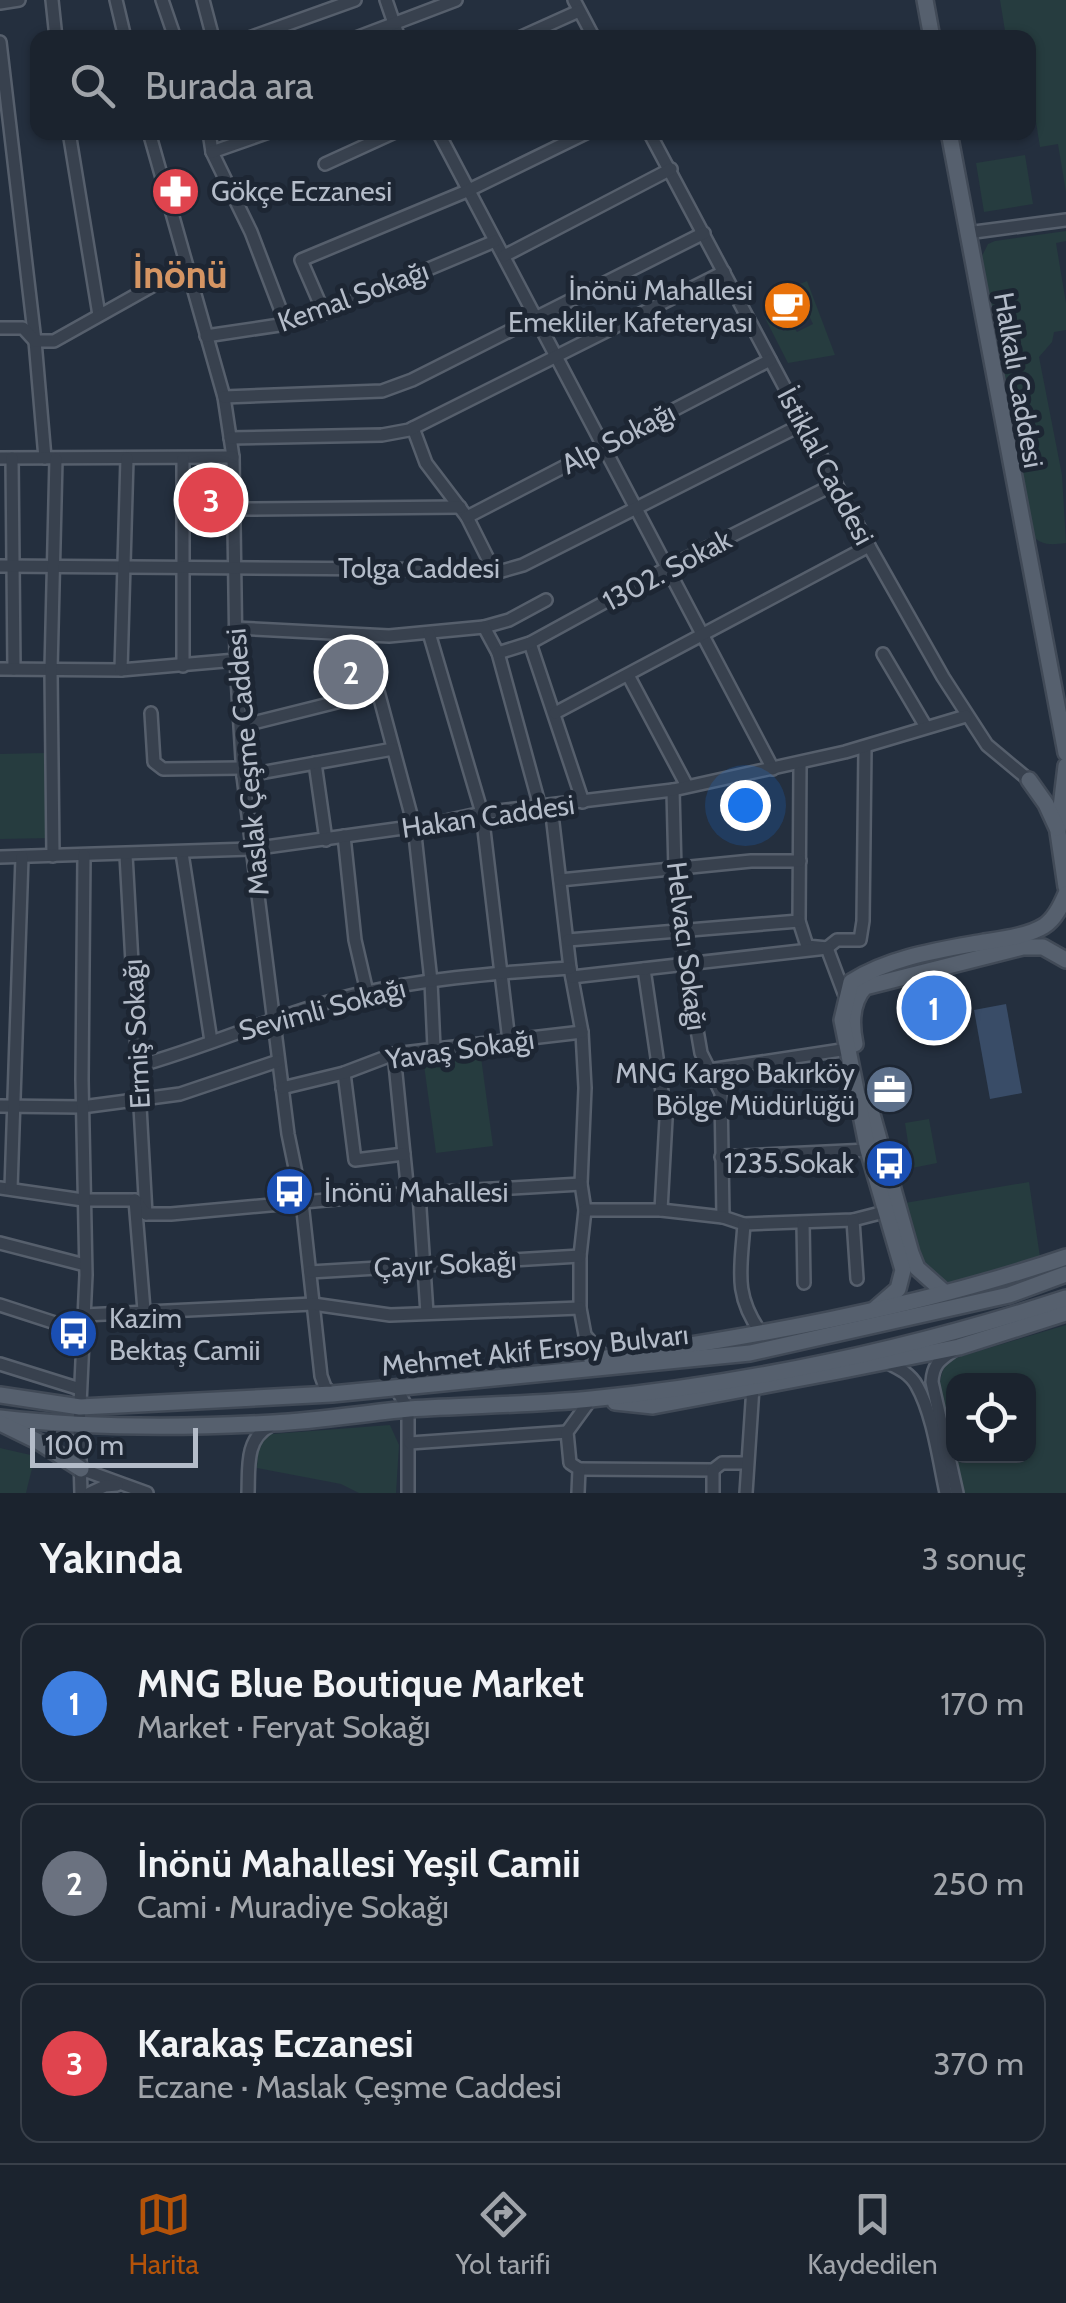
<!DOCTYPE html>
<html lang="tr">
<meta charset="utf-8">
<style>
body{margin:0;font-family:Cabin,sans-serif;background:#282f3a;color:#f1f3f6}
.controls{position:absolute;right:30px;bottom:30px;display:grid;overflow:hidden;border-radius:20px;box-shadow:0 2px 8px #0004}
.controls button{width:90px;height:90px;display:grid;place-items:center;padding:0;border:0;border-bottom:2px solid #39404a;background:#1b232e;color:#f1f3f6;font:50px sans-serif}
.scale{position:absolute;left:30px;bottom:25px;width:168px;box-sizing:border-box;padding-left:10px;border:5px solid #b4bcc9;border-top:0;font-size:28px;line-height:35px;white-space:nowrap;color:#b4bcc9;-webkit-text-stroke:8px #1d2633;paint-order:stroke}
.you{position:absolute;left:745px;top:805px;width:35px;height:35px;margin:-25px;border:8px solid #fff;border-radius:50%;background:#1a73e8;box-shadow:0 0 0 15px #1a73e833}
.badge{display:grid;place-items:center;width:65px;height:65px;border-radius:50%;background:#b45309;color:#fff;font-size:32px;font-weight:700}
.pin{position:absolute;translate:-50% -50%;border:5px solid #fff;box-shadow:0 2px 10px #0006}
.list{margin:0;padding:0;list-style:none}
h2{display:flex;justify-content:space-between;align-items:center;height:130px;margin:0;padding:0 40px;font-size:42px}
h2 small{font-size:32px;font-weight:400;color:#a0a4aa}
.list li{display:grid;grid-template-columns:65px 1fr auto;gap:30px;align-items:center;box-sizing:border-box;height:160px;margin:0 20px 20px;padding:0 20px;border:2px solid #39404a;border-radius:20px}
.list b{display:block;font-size:38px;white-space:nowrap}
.list p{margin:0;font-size:32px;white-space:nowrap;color:#a0a4aa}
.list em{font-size:32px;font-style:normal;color:#a0a4aa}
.icon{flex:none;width:55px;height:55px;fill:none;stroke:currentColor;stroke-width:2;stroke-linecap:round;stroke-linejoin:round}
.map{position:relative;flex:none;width:1066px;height:1493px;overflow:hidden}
.search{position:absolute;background:#1b232e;box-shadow:0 2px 8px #0004;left:30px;right:30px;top:30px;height:110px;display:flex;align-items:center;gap:25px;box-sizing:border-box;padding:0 35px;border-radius:20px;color:#a0a4aa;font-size:38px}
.sheet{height:670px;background:#1b232e}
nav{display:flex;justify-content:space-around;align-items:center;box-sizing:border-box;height:140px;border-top:2px solid #39404a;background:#1b232e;font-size:28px;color:#a0a4aa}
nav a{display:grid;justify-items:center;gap:5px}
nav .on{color:#b45309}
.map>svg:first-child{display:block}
</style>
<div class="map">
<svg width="1066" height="1493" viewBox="0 0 1066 1493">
<rect width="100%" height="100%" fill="#242f3e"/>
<g fill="#263c3f">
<path d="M1000,0h66v192l-8,-48 -18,3 -6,-37 -5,1 -1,-73 -22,-1z"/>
<path d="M1025,155l8,49 -49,8 -8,-49z"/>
<path d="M1066,231v10l-10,2 10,60v27l-12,2 -2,10 -13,15 23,118 4,68c-15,2 -25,3 -35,-9l-49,-278 6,-12 7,-3z"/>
<path d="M807,281l28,74 -47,8 -24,-47 9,-5 10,20 10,-5 4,6 16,-8 -18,-38z"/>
<path d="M45,753l7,85 -52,1v-85z"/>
<path d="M481,1057l12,89 -57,7 -12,-88z"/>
<path d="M929,1119l8,44 -25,5 -7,-45z"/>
<path d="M1029,1182l11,75 -92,26 -24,-12 -19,-68z"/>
<path d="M1066,1325v168h-102l-9,-37h73v-76h-74l-1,71c-7,-29 -24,-65 -4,-91z"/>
<path d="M390,1425l9,20 -3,48h-37l-18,-9 -84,-16 2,-33z"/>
<path d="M0,1448l35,8 -9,37h-26z"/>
</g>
<path fill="#394c67" d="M1006,1004l16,89 -32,6 -16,-89z"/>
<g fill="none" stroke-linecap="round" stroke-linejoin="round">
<defs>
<g id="minor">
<path d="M52,0l4,38"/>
<path d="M116,0l9,38"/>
<path d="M162,0l13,38"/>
<path d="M203,0l10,38"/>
<path d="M386,0l13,38"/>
<path d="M574,0l20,38"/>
<path d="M0,3l19,-3"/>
<path d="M249,38l106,-38"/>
<path d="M356,38l100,-38"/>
<path d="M519,38l60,-27"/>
<path d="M0,42l35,299 10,117"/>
<path d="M69,132l30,183"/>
<path d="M149,132l75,265 9,60 3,203 7,116 45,358 14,68 19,174 4,11 7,7"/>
<path d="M209,132l3,20 39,80 35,92"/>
<path d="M438,132l335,637"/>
<path d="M649,132l220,414 74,131 44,68 42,35"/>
<path d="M212,152l57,-20"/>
<path d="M325,164l70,-32"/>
<path d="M967,233l99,-13"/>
<path d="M504,256l167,-87"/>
<path d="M324,313l-23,-53 166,-69 121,-59"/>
<path d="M0,328h23l12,13h19l132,-74"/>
<path d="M206,336l80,-12 38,-11 171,-72"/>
<path d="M224,397l158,-6 30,-11 292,-147"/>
<path d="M413,428l13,35 41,54 28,56"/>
<path d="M230,438l152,-3 27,-5 315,-158"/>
<path d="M0,458l233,-1"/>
<path d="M12,458l2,211"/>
<path d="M183,459v207"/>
<path d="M233,506l14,3 213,-2"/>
<path d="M467,517l303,-157"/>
<path d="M0,566l394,3 101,4 28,-8 280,-141"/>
<path d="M484,627l25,-7 37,-20"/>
<path d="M235,628l154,8 95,-9 14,26 42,154"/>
<path d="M429,633l53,180 27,228"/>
<path d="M363,635l51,191 17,155 3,67"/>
<path d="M530,643l53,159"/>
<path d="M498,653l32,-10 137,-75 168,-84"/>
<path d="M883,654l43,73"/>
<path d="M0,669l121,1 115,-10"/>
<path d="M121,670l6,-212"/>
<path d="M628,675l59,111"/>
<path d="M151,713l3,49 9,7 79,-1"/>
<path d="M555,713l314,-167"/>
<path d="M241,726l136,-34"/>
<path d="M315,763l11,77"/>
<path d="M800,764l-1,157 8,25 20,2 10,-8h23l3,-19 2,-174"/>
<path d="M243,776l150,-27"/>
<path d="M673,790l2,81 11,95 15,87 20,40 2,124"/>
<path d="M551,806l19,162 12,64 3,56 -4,96 4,26 -5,46v52l5,27 20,23"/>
<path d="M344,836l11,104 12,52"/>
<path d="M182,853l29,188"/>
<path d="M126,855l20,359"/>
<path d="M53,856l-2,-186 5,-211"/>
<path d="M0,857l251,-8 181,-25 50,-11 191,-23 172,-38 121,-36"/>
<path d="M560,880l191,-19h49"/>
<path d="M568,940l231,-19"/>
<path d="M644,969l22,150 -5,91"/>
<path d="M572,977l255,-29 18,48"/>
<path d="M394,1054l14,140"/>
<path d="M138,1066c69,-19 134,-49 204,-68 74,-19 152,-25 228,-30"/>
<path d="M709,1070l139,-21"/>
<path d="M344,1073l11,87 49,-6"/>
<path d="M282,1088l62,-15 50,-19 188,-22"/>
<path d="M0,1106l82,1 98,-13 98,-33"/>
<path d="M721,1157l147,-7"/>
<path d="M0,1188l83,12h52l11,14h25l199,-18 211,-12"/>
<path d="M11,1189l11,-332"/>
<path d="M419,1194l8,119"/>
<path d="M135,1200l9,110"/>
<path d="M585,1210h76l62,7 21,7 109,-4 35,-9"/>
<path d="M853,1220l4,59"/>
<path d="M803,1223l1,60"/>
<path d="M744,1224c-3,45 -11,70 17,109"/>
<path d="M0,1243l85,22"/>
<path d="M310,1272l270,-16"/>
<path d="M0,1305l83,27"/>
<path d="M84,1315l229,-11 77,11 190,-7"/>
<path d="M954,1350c-14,10 -21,14 -22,32l25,111"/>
<path d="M886,1362c12,6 24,11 31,24 16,28 22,75 29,107"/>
<path d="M0,1364l80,25"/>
<path d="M397,1390l11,19v84"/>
<path d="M410,1443l157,-11"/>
<path d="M81,1469l66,24"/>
<path d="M579,1469l134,1 9,-7h25"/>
<path d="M81,1493l-2,-67 7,-151 -4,-195 2,-225"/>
<path d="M90,1493l15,-7 12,-1"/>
<path d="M248,1493c1,-25 -3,-54 22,-67"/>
<path d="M578,1493l1,-24 -9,-6 -3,-31 24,-33"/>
<path d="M713,1493v-23"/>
<path d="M746,1493l7,-106"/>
</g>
<g id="major">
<path d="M925,0l7,38"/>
<path d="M949,132l117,621"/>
<path d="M1066,766l-8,66 8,55"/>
<path d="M1029,780l17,24 11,24"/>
<path d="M855,1044c-4,-19 -4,-42 10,-57l158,-40h20l23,13"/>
<path d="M868,1100l43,153 6,15 27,24"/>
<path d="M875,1309l23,-20 5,-19 -35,-120 -26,-130 9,-38c39,-25 89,-32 133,-40 19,-3 44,-6 60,-16 11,-7 17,-20 22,-32"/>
<path d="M592,1360c160,-23 321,-51 474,-103"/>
<path d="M0,1395l80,12 252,-13 418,-41 259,-58 57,-21"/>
<path d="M615,1402l38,4 186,-35 120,-24 107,-34"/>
<path d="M0,1418c90,10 182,10 273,5 46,-2 91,-10 136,-14 61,-4 122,-4 182,-10 160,-16 322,-51 475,-101"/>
<path d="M0,1423l39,19 42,27"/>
</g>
</defs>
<use href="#minor" stroke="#565f6c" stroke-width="16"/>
<use href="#major" stroke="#414a57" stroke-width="20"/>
<use href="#minor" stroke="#38414e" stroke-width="11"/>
<use href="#major" stroke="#56606e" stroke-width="15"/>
</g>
<defs>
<symbol id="pharmacy-disc" viewBox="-11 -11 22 22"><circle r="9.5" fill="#e0444e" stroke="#1d2633"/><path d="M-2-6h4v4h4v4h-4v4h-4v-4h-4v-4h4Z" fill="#fff"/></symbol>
<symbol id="cafe-disc" viewBox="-11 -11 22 22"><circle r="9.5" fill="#e8710a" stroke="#1d2633"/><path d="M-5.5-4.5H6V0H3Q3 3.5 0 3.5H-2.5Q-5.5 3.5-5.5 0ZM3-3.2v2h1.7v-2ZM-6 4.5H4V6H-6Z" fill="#fff"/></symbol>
<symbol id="office-disc" viewBox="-11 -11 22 22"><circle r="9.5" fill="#5c6f8a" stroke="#1d2633"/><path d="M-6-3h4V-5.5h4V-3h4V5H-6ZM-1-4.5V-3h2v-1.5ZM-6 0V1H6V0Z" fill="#fff"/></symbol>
<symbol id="bus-disc" viewBox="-11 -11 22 22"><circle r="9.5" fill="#1a4fb4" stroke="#1d2633"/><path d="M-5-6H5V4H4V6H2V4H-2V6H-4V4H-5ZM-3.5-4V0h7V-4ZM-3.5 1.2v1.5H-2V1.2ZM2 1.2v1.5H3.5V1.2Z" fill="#fff"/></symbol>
</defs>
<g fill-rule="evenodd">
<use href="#pharmacy-disc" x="148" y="164" width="55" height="55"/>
<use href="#cafe-disc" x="760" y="278" width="55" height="55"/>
<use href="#office-disc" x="862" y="1062" width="55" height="55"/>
<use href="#bus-disc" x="862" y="1136" width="55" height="55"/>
<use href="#bus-disc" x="262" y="1164" width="55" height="55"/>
<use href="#bus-disc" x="46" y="1306" width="55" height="55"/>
</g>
<g text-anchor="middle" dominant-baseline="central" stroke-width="10" stroke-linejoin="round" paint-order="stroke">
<g font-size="28" fill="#b4bcc9" stroke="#1d2633" text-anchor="start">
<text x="211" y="191">Gökçe Eczanesi</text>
<text x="753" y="290" text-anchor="end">İnönü Mahallesi<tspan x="753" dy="32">Emekliler Kafeteryası</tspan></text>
<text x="855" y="1073" text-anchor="end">MNG Kargo Bakırköy<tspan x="855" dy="32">Bölge Müdürlüğü</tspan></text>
<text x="854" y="1163" text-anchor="end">1235.Sokak</text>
<text x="324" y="1192">İnönü Mahallesi</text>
<text x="109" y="1318">Kazim<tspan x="109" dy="32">Bektaş Camii</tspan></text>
</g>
<g font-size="28" fill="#b4bcc9" stroke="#1d2633">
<text transform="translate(353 296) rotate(-20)">Kemal Sokağı</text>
<text transform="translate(1019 380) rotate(80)">Halkalı Caddesi</text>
<text transform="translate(618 438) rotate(-27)">Alp Sokağı</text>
<text transform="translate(826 466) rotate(62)">İstiklal Caddesi</text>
<text x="419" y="568">Tolga Caddesi</text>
<text transform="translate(667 570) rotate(-28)">1302. Sokak</text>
<text transform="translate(247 762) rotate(-95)">Maslak Çeşme Caddesi</text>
<text transform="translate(488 816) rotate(-8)">Hakan Caddesi</text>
<text transform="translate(687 946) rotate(83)">Helvacı Sokağı</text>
<text transform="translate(322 1009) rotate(-15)">Sevimli Sokağı</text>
<text transform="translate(136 1034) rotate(-93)">Ermiş Sokağı</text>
<text transform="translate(460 1049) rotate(-8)">Yavaş Sokağı</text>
<text transform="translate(445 1264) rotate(-3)">Çayır Sokağı</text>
<text transform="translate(535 1350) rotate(-6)">Mehmet Akif Ersoy Bulvarı</text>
</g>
<g font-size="38" font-weight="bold" fill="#d59563" stroke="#1d2633">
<text x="180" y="274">İnönü</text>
</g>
</g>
</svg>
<div class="controls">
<button><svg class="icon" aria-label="locate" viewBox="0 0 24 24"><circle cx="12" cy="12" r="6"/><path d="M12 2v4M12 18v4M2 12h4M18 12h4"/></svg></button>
</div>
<div class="scale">100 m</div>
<div class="you"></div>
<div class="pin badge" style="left:934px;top:1008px;background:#3f7fe0">1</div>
<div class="pin badge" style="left:351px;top:672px;background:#6b7280">2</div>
<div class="pin badge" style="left:211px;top:500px;background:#e0444e">3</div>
<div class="search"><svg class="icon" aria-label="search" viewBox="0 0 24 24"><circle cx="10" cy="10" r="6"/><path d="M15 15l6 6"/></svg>Burada ara</div>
</div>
<section class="sheet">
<h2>Yakında<small>3 sonuç</small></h2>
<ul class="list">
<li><span class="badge" style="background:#3f7fe0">1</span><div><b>MNG Blue Boutique Market</b><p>Market · Feryat Sokağı</p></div><em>170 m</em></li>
<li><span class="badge" style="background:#6b7280">2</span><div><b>İnönü Mahallesi Yeşil Camii</b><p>Cami · Muradiye Sokağı</p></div><em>250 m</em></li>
<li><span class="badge" style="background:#e0444e">3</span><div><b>Karakaş Eczanesi</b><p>Eczane · Maslak Çeşme Caddesi</p></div><em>370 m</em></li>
</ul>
</section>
<nav>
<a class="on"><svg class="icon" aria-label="map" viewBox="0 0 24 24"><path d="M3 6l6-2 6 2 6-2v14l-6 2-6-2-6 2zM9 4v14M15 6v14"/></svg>Harita</a>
<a><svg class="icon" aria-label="directions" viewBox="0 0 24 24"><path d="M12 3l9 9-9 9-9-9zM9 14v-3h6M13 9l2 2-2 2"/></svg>Yol tarifi</a>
<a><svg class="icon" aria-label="saved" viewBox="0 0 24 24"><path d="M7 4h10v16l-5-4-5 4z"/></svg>Kaydedilen</a>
</nav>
